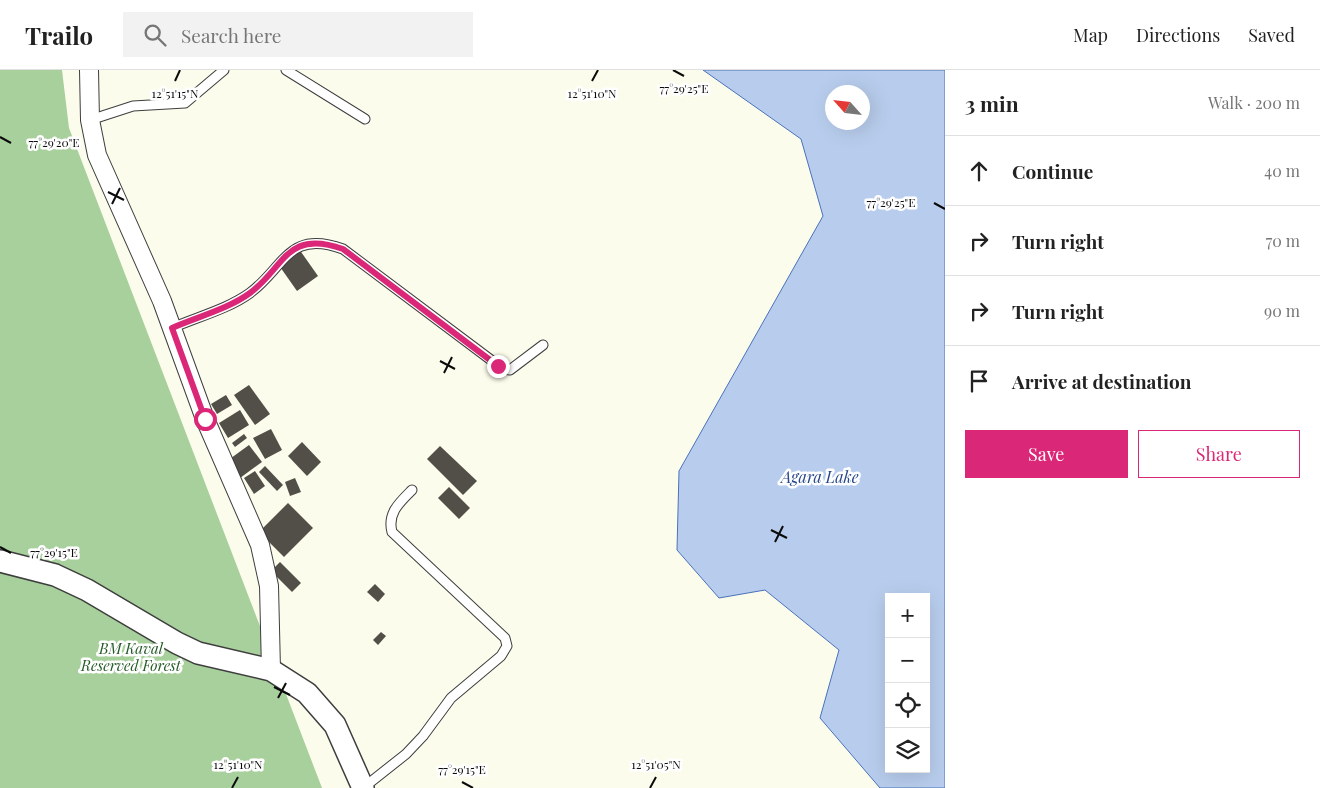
<!DOCTYPE html>
<meta charset="utf-8">
<style>
body{margin:0;font-family:"Playfair Display",serif;background:#f2f2f2;color:#222}
.controls{position:absolute;right:15px;bottom:15px;display:grid;overflow:hidden;border-radius:0px;box-shadow:0 5px 20px #0002}
.controls button{width:45px;height:45px;display:grid;place-items:center;padding:0;border:0;border-bottom:1px solid #e0e0e0;background:#fff;color:#222;font:25px sans-serif}
.compass{position:absolute;left:825px;top:15px;width:45px;height:45px;border-radius:50%;background:#fff;box-shadow:0 5px 20px #0002;rotate:297deg}
.stop{position:absolute;width:15px;height:15px;margin:-11px;border:4px solid #db2777;border-radius:50%;background:#fff}
.stop.end{background:#db2777;border-color:#fff;box-shadow:0 1px 5px #0008}
.list{margin:0;padding:0;list-style:none}
h2{display:flex;justify-content:space-between;align-items:center;height:65px;margin:0;padding:0 20px;font-size:21px}
h2 small{font-size:16px;font-weight:400;color:#767676}
.list li{display:grid;grid-template-columns:32px 1fr auto;gap:15px;align-items:center;box-sizing:border-box;height:70px;padding:0 20px;border-top:1px solid #e0e0e0}
.list b{display:block;font-size:19px;white-space:nowrap}
.list em{font-size:16px;font-style:normal;color:#767676}
.actions{display:flex;gap:10px;padding:15px 20px}
.actions a{flex:1;padding:11px 0;border:1px solid #db2777;border-radius:0px;text-align:center;font-size:18px;color:#db2777}
.actions .main{background:#db2777;color:#fff}
.icon{flex:none;width:28px;height:28px;fill:none;stroke:currentColor;stroke-width:2;stroke-linecap:round;stroke-linejoin:round}
.map{position:relative;flex:none;width:945px;height:718px;overflow:hidden}
header{display:flex;align-items:center;gap:30px;box-sizing:border-box;height:70px;padding:0 25px;background:#fff;border-bottom:1px solid #e0e0e0}
header strong{font-size:24px}
nav{display:flex;gap:28px;margin-inline-start:auto;font-size:18px}
.search{width:350px;height:45px;background:#f2f2f2;display:flex;align-items:center;gap:12px;box-sizing:border-box;padding:0 18px;border-radius:0px;color:#767676;font-size:19px}
main{display:flex}
aside{flex:1;background:#fff}
.map>svg:first-child{display:block}
</style>
<header>
<strong>Trailo</strong>
<div class="search"><svg class="icon" aria-label="search" viewBox="0 0 24 24"><circle cx="10" cy="10" r="6"/><path d="M15 15l6 6"/></svg>Search here</div>
<nav><a>Map</a><a>Directions</a><a>Saved</a></nav>
</header>
<main>
<div class="map">
<svg width="945" height="718" viewBox="0 0 945 718">
<rect width="100%" height="100%" fill="#fcfcec"/>
<path fill="#a8d09c" d="M0,0h62l7,58 253,660h-322z"/>
<path fill="#b8cded" stroke="#4972ba" fill-rule="evenodd" d="M703,0h242v718h-65l-60,-70 19,-68 -74,-60 -46,8 -42,-48 2,-79 144,-255 -22,-77zM832,22h30v30h-30zM889,527h37v172h-37z"/>
<g fill="#524f49">
<path d="M299,179l19,27 -21,15 -19,-27z"/>
<path d="M249,315l21,29 -15,11 -21,-30z"/>
<path d="M226,325l6,10 -15,9 -6,-10z"/>
<path d="M240,340l9,15 -21,13 -9,-15z"/>
<path d="M271,359l11,21 -17,9 -12,-21z"/>
<path d="M244,364l3,4 -12,9 -3,-4z"/>
<path d="M302,372l19,20 -14,14 -19,-20z"/>
<path d="M249,375l13,17 -22,16 -13,-17z"/>
<path d="M440,376l37,35 -14,14 -36,-36z"/>
<path d="M265,396l18,19 -6,6 -18,-19z"/>
<path d="M255,401l10,15 -11,8 -10,-16z"/>
<path d="M295,408l6,14 -11,4 -5,-14z"/>
<path d="M449,417l21,21 -11,11 -21,-21z"/>
<path d="M288,433l25,25 -29,29 -25,-25z"/>
<path d="M280,492l21,21 -9,9 -21,-21z"/>
<path d="M375,514l10,10 -7,8 -11,-10z"/>
<path d="M381,562l5,4 -8,9 -5,-5z"/>
</g>
<g fill="none" stroke-linecap="round" stroke-linejoin="round">
<defs>
<g id="service">
<path d="M286,0l79,49"/>
<path d="M90,50l43,-14 52,-3 39,-33"/>
<path d="M172,258c25,-11 56,-19 78,-35 35,-26 38,-64 93,-44l160,120 7,1 33,-25"/>
<path d="M363,718l43,-34 17,-18 28,-38 50,-42 6,-10 -2,-8 -113,-106c-5,-19 8,-30 20,-42"/>
</g>
<path id="minor" d="M89,0l1,50 7,35 65,146 43,118 55,126 9,41 2,84"/>
<path id="tertiary" d="M0,491l55,14 32,15 90,53 21,10 73,17 36,23 28,32 28,63"/>
</defs>
<use href="#service" stroke="#3e3e3e" stroke-width="11"/>
<use href="#minor" stroke="#3e3e3e" stroke-width="20"/>
<use href="#tertiary" stroke="#3e3e3e" stroke-width="24"/>
<use href="#service" stroke="#fff" stroke-width="9"/>
<use href="#minor" stroke="#fff" stroke-width="18"/>
<use href="#tertiary" stroke="#fff" stroke-width="21"/>
</g>
<g fill="none" stroke-linecap="round" stroke-linejoin="round">
<path stroke="#db2777" stroke-width="6" d="M205,349l-33,-91c25,-11 56,-19 78,-35 35,-26 36,-64 93,-44l155,117"/>
</g>
<path fill="none" stroke="#0b0b0b" stroke-width="2" d="M673,0l11,6M175,11l5,-11M592,11l6,-11M0,67l11,6M108,122l16,8M934,133l11,6M112,134l8,-16M440,291l15,8M444,303l8,-16M771,460l16,8M775,472l8,-16M0,477l11,6M274,617l16,8M278,628l8,-15M462,712l11,6M232,718l6,-11M650,718l6,-11"/>
<g text-anchor="middle" dominant-baseline="central" stroke-width="5" stroke-linejoin="round" paint-order="stroke">
<g font-size="15" font-style="italic" fill="#255a27" stroke="#fff">
<text x="131" y="578">BM Kaval<tspan x="131" dy="17">Reserved Forest</tspan></text>
</g>
<g font-size="16" font-style="italic" fill="#26488b" stroke="#fff">
<text x="820" y="406">Agara Lake</text>
</g>
</g>
<g font-size="12" text-anchor="middle" fill="#0b0b0b" stroke="#fff" stroke-width="5" stroke-linejoin="round" paint-order="stroke">
<text x="684" y="23">77°29'25"E</text>
<text x="175" y="28">12°51'15"N</text>
<text x="592" y="28">12°51'10"N</text>
<text x="54" y="77">77°29'20"E</text>
<text x="891" y="137">77°29'25"E</text>
<text x="54" y="487">77°29'15"E</text>
<text x="238" y="699">12°51'10"N</text>
<text x="656" y="699">12°51'05"N</text>
<text x="462" y="704">77°29'15"E</text>
</g>
</svg>
<div class="controls">
<button>+</button>
<button>−</button>
<button><svg class="icon" aria-label="locate" viewBox="0 0 24 24"><circle cx="12" cy="12" r="6"/><path d="M12 2v4M12 18v4M2 12h4M18 12h4"/></svg></button>
<button><svg class="icon" aria-label="layers" viewBox="0 0 24 24"><path d="M12 4l9 5-9 5-9-5zM3 14l9 5 9-5"/></svg></button>
</div>
<svg class="compass" viewBox="-18 -18 36 36"><path d="M0-13l5 13h-10z" fill="#e53935"/><path d="M0 13l5-13h-10z" fill="#767676"/></svg>
<div class="stop" style="left:205px;top:349px"></div>
<div class="stop end" style="left:498px;top:296px"></div>
</div>
<aside>
<h2>3 min<small>Walk · 200 m</small></h2>
<ul class="list">
<li><svg class="icon" aria-label="ahead" viewBox="0 0 24 24"><path d="M12 20V5M6 11l6-6 6 6"/></svg><div><b>Continue</b></div><em>40 m</em></li>
<li><svg class="icon" aria-label="right" viewBox="0 0 24 24"><path d="M7 20v-9h11M14 6l5 5-5 5"/></svg><div><b>Turn right</b></div><em>70 m</em></li>
<li><svg class="icon" aria-label="right" viewBox="0 0 24 24"><path d="M7 20v-9h11M14 6l5 5-5 5"/></svg><div><b>Turn right</b></div><em>90 m</em></li>
<li><svg class="icon" aria-label="arrive" viewBox="0 0 24 24"><path d="M6 21V4h12l-3 4 3 4H6"/></svg><div><b>Arrive at destination</b></div></li>
</ul>
<div class="actions"><a class="main">Save</a><a>Share</a></div>
</aside>
</main>
